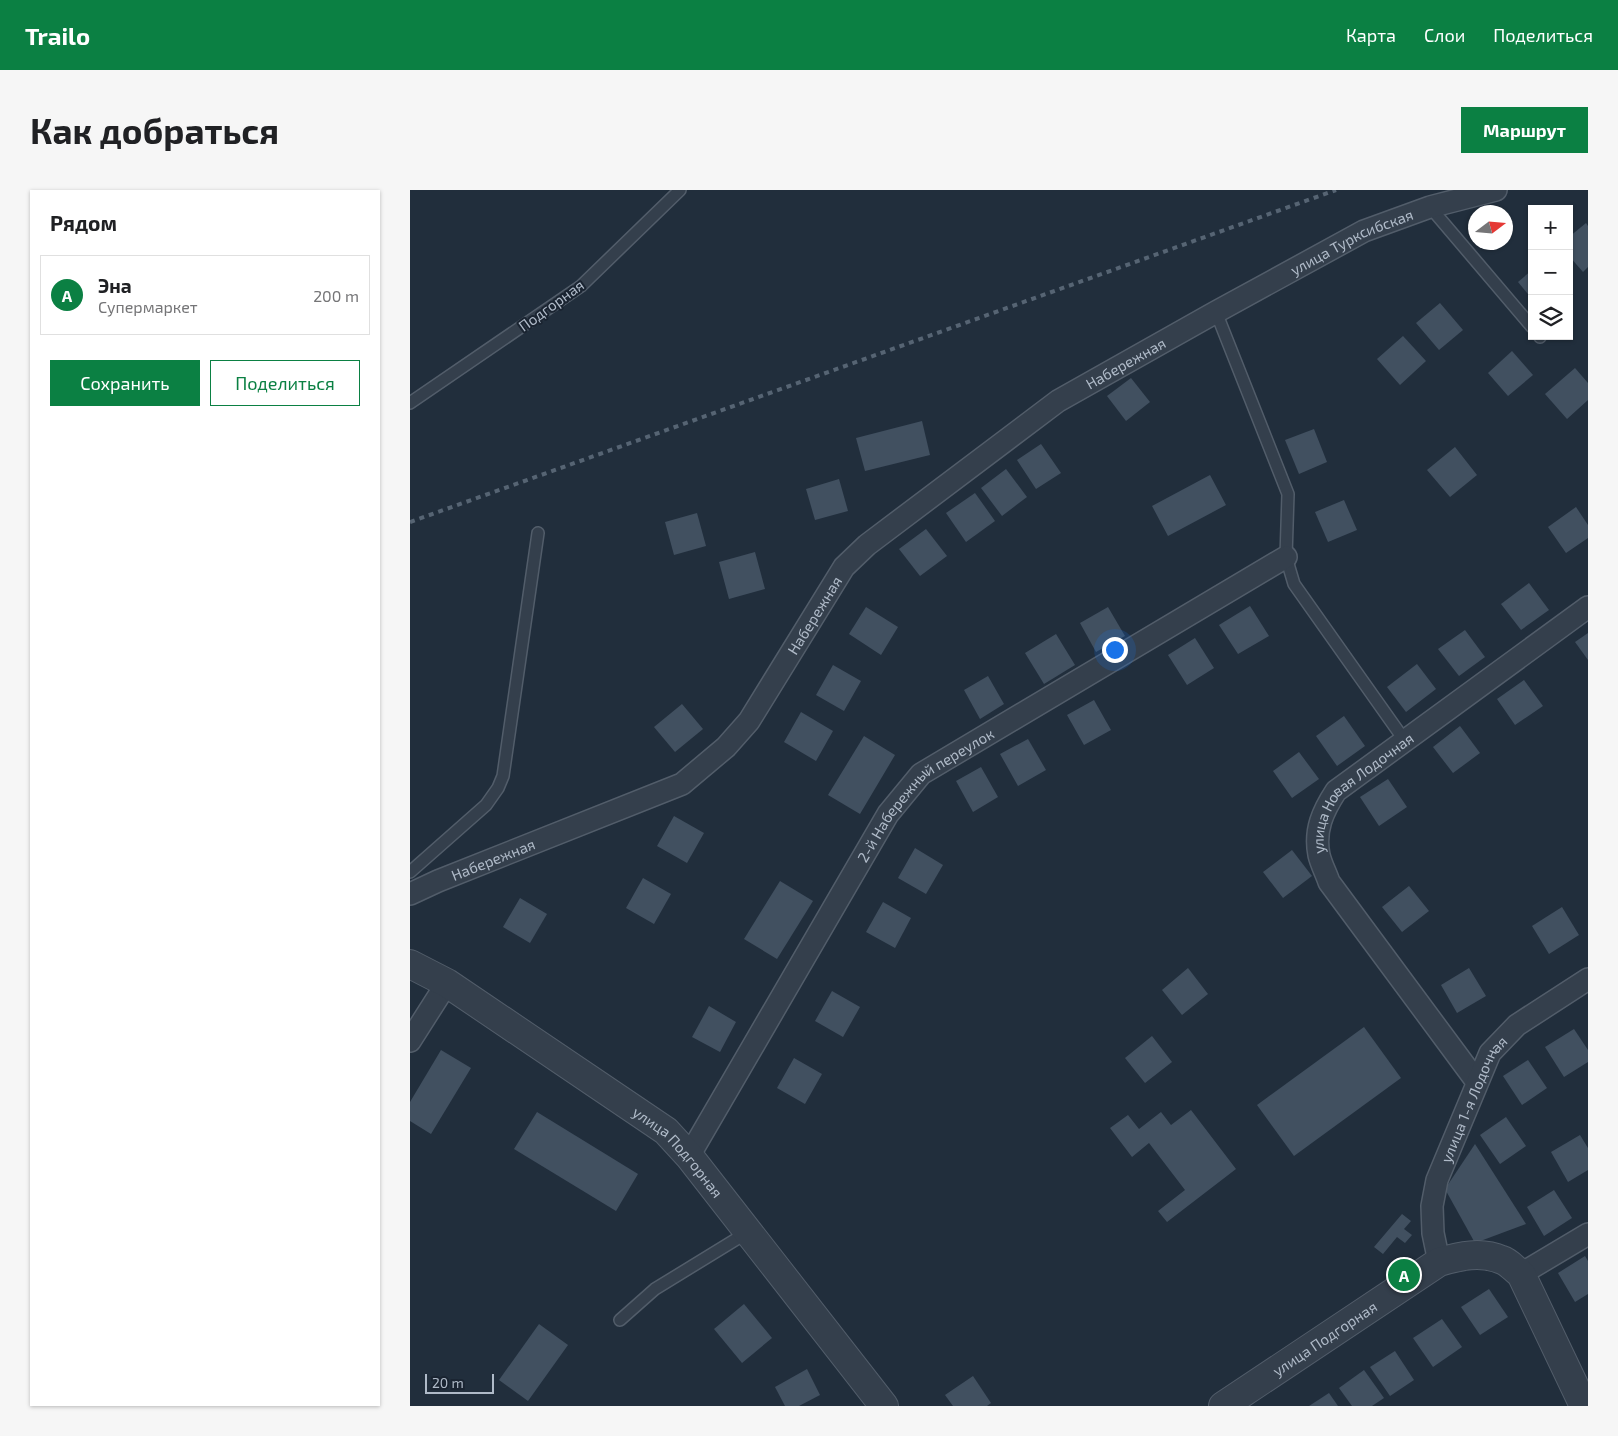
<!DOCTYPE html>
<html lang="ru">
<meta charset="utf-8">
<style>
body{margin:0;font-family:"Exo 2",sans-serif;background:#f6f6f6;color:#202124}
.controls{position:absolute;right:15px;top:15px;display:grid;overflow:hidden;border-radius:0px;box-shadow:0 1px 4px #0004}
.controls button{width:45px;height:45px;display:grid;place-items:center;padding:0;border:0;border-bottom:1px solid #e0e0e0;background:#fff;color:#202124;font:25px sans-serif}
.compass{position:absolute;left:1058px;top:15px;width:45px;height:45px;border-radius:50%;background:#fff;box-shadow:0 1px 4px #0004;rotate:74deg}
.scale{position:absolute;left:15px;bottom:12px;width:69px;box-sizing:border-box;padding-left:5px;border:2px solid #afbac8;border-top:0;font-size:14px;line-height:18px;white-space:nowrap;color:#afbac8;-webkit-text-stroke:4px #1a2431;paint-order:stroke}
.you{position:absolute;left:704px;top:459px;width:18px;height:18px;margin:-12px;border:4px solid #fff;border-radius:50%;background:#1a73e8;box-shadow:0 0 0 8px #1a73e833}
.badge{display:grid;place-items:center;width:32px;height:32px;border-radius:50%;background:#0b8043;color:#fff;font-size:16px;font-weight:700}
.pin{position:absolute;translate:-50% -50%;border:2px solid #fff;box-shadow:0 1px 5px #0006}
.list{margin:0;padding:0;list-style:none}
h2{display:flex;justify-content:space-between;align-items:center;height:65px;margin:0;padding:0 20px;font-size:21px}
h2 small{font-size:16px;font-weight:400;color:#757577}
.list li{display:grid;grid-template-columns:32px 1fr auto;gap:15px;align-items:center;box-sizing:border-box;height:80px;margin:0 10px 10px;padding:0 10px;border:1px solid #e0e0e0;border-radius:0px}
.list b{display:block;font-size:19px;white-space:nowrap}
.list p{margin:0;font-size:16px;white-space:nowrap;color:#757577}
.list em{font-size:16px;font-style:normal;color:#757577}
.actions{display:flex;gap:10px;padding:15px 20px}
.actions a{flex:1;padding:11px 0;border:1px solid #0b8043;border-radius:0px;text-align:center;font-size:18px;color:#0b8043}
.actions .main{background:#0b8043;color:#fff}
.icon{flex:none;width:28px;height:28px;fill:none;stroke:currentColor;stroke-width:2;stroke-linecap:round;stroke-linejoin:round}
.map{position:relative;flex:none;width:1178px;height:1216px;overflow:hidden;border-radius:0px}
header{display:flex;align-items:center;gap:30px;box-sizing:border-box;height:70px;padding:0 25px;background:#0b8043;color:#fff}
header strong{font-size:24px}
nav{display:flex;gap:28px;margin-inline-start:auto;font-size:18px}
.intro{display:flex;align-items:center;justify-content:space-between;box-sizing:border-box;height:120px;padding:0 30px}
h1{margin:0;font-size:35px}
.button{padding:12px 22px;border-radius:0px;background:#0b8043;color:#fff;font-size:18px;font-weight:700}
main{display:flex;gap:30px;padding:0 30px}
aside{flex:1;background:#fff;border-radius:0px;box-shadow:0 1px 4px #0004}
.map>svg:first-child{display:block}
</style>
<header>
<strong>Trailo</strong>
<nav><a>Карта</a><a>Слои</a><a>Поделиться</a></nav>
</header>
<div class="intro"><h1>Как добраться</h1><a class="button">Маршрут</a></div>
<main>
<aside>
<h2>Рядом<small></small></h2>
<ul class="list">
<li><span class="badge">A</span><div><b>Эна</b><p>Супермаркет</p></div><em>200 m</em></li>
</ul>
<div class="actions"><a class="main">Сохранить</a><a>Поделиться</a></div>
</aside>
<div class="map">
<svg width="1178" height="1216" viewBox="0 0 1178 1216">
<rect width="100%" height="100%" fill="#212e3c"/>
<g fill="#415060">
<path d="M1176,33l2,3v41l-5,5 -14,-16v-19z"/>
<path d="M1122,80v29l-14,-17z"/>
<path d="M1030,113l23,27 -24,20 -23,-27z"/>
<path d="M993,146l23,25 -26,24 -23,-26z"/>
<path d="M1102,161l21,24 -25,21 -20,-23z"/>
<path d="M1165,178l13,15v17l-21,19 -22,-25z"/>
<path d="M721,188l19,24 -24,19 -19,-25z"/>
<path d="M512,231l8,34 -65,16 -9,-33z"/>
<path d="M904,239l13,33 -28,12 -14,-34z"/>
<path d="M631,254l20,29 -25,16 -19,-29z"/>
<path d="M1045,257l22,28 -27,22 -23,-27z"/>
<path d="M596,279l21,28 -25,19 -21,-28z"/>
<path d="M800,285l16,30 -58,31 -16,-30z"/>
<path d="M429,289l9,32 -33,9 -9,-31z"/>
<path d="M565,303l20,28 -29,21 -20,-29z"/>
<path d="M934,310l13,30 -29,12 -13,-30z"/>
<path d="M1166,317l12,18v13l-22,15 -18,-26z"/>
<path d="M287,323l9,33 -32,9 -9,-33z"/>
<path d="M516,339l21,27 -27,20 -21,-27z"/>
<path d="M345,362l10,37 -36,10 -10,-37z"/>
<path d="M1119,393l20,27 -28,20 -20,-26z"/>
<path d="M840,416l19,30 -31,18 -19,-29z"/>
<path d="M456,417l32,20 -17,28 -32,-21z"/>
<path d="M698,417l17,29 -29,16 -16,-29z"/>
<path d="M1055,440l20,27 -26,19 -21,-27z"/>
<path d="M1178,443v27l-13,-18z"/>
<path d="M646,444l19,31 -31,19 -19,-31z"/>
<path d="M785,448l19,30 -27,17 -19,-30z"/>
<path d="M1007,474l19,25 -30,23 -19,-25z"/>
<path d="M423,475l28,16 -17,30 -28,-16z"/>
<path d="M578,486l16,28 -24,15 -16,-29z"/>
<path d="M1114,490l19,26 -28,19 -18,-26z"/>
<path d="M684,510l17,30 -27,15 -17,-30z"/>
<path d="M272,514l21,25 -28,23 -21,-25z"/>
<path d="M391,522l32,19 -17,30 -32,-19z"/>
<path d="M934,526l21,30 -28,20 -21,-30z"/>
<path d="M1050,536l20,27 -27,20 -20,-26z"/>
<path d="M454,546l31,19 -35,59 -32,-19z"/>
<path d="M618,549l18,31 -28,16 -18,-32z"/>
<path d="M889,562l20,27 -27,19 -19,-27z"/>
<path d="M571,577l17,30 -25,15 -17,-31z"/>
<path d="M978,589l19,28 -28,19 -19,-29z"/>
<path d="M264,626l30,17 -17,30 -30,-17z"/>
<path d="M505,658l28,17 -17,29 -28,-16z"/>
<path d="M882,660l20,26 -29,22 -20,-26z"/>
<path d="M233,688l28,16 -17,30 -28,-16z"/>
<path d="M370,691l33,20 -36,58 -33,-20z"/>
<path d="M999,696l20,25 -27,21 -20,-25z"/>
<path d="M110,708l27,16 -17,29 -27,-16z"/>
<path d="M473,712l28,16 -16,30 -29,-16z"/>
<path d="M1152,717l17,28 -30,19 -17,-28z"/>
<path d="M778,778l20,26 -26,21 -20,-25z"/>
<path d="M1059,778l17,28 -29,17 -16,-28z"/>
<path d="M422,801l28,16 -17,30 -28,-16z"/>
<path d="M299,816l27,16 -16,30 -28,-15z"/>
<path d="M954,837l37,51 -107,78 -37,-51z"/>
<path d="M1164,839l14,21v12l-24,15 -19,-30z"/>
<path d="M742,846l20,26 -27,21 -20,-25z"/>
<path d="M31,860l30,18 -40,66 -21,-13v-19z"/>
<path d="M384,868l28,16 -17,30 -28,-16z"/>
<path d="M1118,870l19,28 -25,17 -19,-29z"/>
<path d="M781,920l45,59 -69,53 -9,-11 27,-21 -36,-47 -17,14 -22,-29 18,-13 11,14 22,-17 10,13z"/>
<path d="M127,922l101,62 -22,37 -102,-62z"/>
<path d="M1096,927l20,29 -26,18 -20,-29z"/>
<path d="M1170,945l8,13v22l-20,12 -17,-30z"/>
<path d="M1065,954l51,80 -51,19 -30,-54z"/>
<path d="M1144,1000l18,28 -28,18 -17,-29z"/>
<path d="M992,1024l9,7 -7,8 8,6 -7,8 -8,-6 -14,17 -9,-7z"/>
<path d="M1175,1066l3,5v33l-13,8 -17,-29z"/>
<path d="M1079,1099l19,28 -28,18 -19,-28z"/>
<path d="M334,1114l28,34 -30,25 -28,-34z"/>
<path d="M1032,1129l20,28 -29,20 -20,-29z"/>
<path d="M129,1134l29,21 -40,56 -29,-21z"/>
<path d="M985,1161l19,29 -24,16 -20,-29z"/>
<path d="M397,1179l13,26 -21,11h-14l-10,-19z"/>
<path d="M954,1180l20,28 -12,8h-20l-13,-18z"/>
<path d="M563,1186l18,27 -4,3h-34l-8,-11z"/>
<path d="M919,1203l9,13h-29z"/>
</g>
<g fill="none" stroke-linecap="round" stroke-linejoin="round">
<defs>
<g id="service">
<path d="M1020,17l102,120"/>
<path d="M806,122l72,182 -2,63 8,27 111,157"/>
<path d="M1130,146v1"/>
<path d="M0,213l171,-117 99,-96"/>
<path d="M0,682l76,-67 12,-17 5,-12 35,-243"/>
<path d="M210,1130l35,-31 93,-57"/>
</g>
<g id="minor">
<path id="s1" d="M0,704l28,-13 244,-97 44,-37 23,-26 95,-154 23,-22 191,-144 158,-89 148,-81 66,-24 66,-17"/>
<path d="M0,851l37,-58"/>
<path id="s2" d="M1067,892l-148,-200c-3,-9 -8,-18 -10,-27 -5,-25 4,-44 17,-64l252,-184"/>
<path id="s3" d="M279,966l199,-342 33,-40 365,-217"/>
<path id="s4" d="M1029,1072l-6,-29 -1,-27 5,-26 53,-127 27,-28 71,-46"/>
<path d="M1111,1084l67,-40"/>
</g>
<g id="tertiary">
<path id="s5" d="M0,774l37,19 219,148 23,25 195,250"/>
<path id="s6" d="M813,1216l216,-144c21,-6 42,-11 63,-2 7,2 13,10 19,14l63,132"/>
</g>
</defs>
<use href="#service" stroke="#525d6a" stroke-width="14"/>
<use href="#minor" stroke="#525d6a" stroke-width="24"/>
<use href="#tertiary" stroke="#525d6a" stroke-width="30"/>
<use href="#service" stroke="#343f4c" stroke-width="11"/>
<use href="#minor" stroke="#343f4c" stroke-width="21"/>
<use href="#tertiary" stroke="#343f4c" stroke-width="28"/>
<path stroke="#566473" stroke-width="4" stroke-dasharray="5 5" stroke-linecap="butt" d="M0,332l926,-332"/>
</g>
<g text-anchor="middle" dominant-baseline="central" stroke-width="4" stroke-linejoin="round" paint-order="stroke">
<g font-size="15" fill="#afbac8" stroke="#1a2431">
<text stroke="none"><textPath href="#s1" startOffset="1172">улица Турксибская</textPath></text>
<text transform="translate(141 115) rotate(-36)">Подгорная</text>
<text stroke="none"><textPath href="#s1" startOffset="915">Набережная</textPath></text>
<text stroke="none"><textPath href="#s1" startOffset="510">Набережная</textPath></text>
<text stroke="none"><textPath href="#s2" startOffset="359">улица Новая Лодочная</textPath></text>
<text stroke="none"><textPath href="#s3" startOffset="436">2-й Набережный переулок</textPath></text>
<text stroke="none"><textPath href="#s1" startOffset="90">Набережная</textPath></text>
<text stroke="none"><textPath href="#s4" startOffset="172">улица 1-я Лодочная</textPath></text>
<text stroke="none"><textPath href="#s5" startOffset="329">улица Подгорная</textPath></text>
<text stroke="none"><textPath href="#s6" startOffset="122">улица Подгорная</textPath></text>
</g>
</g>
</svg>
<div class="controls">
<button>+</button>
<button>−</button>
<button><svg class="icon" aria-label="layers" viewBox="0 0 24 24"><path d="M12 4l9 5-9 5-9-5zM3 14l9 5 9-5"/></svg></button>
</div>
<svg class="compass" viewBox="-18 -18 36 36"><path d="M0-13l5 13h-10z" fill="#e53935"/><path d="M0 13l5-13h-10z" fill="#757577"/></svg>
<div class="scale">20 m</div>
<div class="you"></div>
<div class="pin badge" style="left:994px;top:1085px">A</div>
</div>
</main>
